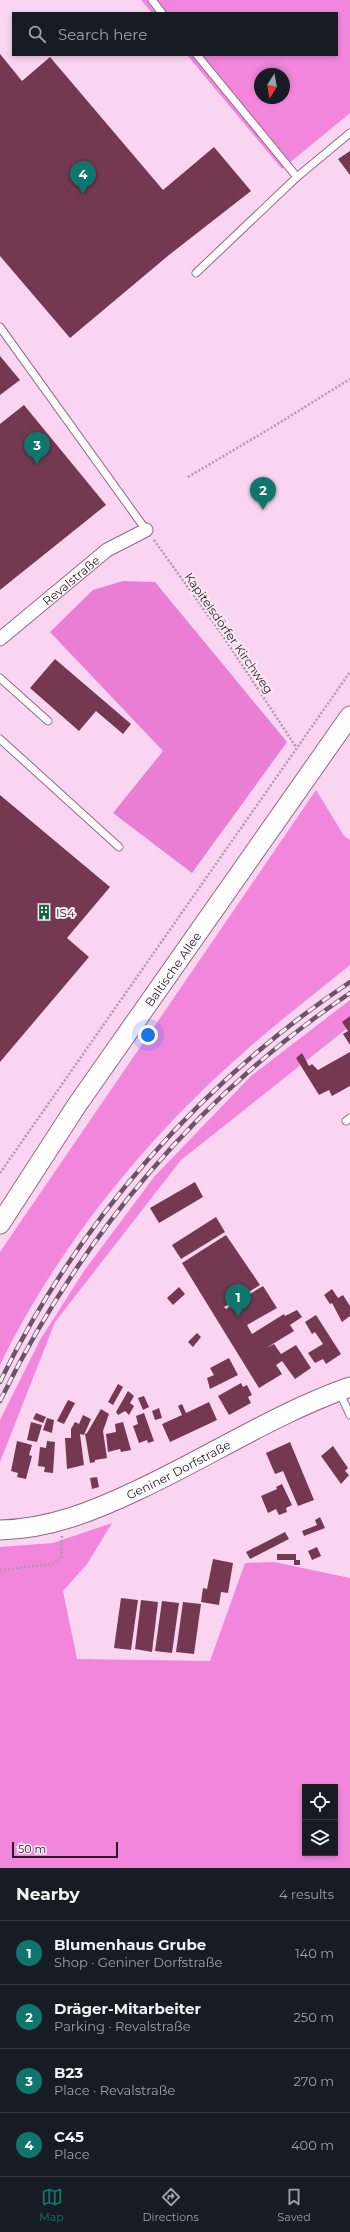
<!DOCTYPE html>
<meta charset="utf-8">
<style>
body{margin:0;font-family:Montserrat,sans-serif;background:#242831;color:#f1f3f6}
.controls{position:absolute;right:12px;bottom:12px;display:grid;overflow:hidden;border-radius:0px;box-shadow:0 2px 6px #0003}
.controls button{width:36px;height:36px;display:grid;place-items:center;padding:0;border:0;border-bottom:1px solid #363941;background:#171b24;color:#f1f3f6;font:20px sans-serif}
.compass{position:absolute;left:254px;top:68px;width:36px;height:36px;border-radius:50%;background:#171b24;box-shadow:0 2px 6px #0003;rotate:191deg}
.scale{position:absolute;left:12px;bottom:10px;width:106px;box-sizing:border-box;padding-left:4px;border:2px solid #2e1829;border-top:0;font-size:11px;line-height:14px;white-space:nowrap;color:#2e1829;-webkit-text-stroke:3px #f8ebf4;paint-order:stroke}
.you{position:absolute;left:148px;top:1035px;width:14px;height:14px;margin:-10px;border:3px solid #fff;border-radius:50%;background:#1a73e8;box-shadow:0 0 0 6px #1a73e833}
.badge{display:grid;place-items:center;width:26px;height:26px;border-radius:50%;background:#0f766e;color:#fff;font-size:13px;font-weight:700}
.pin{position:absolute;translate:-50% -33px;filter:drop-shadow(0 1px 2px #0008)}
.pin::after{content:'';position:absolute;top:21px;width:14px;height:12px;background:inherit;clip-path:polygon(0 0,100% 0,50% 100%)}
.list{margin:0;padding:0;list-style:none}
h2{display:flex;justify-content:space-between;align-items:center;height:52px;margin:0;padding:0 16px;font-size:17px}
h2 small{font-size:13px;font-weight:400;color:#9ea1a6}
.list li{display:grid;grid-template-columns:26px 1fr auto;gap:12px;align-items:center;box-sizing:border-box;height:64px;padding:0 16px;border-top:1px solid #363941}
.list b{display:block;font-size:15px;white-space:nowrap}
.list p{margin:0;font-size:13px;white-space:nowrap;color:#9ea1a6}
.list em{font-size:13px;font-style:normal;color:#9ea1a6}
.icon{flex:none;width:22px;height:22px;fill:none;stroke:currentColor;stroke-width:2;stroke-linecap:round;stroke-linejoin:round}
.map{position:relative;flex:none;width:350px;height:1868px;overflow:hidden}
.search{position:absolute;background:#171b24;box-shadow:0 2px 6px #0003;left:12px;right:12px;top:12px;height:44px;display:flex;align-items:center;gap:10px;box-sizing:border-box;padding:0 14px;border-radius:0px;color:#9ea1a6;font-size:15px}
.sheet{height:308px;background:#171b24}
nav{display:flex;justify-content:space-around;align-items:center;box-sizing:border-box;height:56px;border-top:1px solid #363941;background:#171b24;font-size:11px;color:#9ea1a6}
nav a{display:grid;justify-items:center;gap:2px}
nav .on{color:#0f766e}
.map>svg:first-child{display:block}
</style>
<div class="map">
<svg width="350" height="1868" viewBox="0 0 350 1868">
<rect width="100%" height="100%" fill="#fad5f1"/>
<g fill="#f286dc" fill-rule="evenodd">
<path d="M141,0h209v113l-68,56 -95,-114h150v-42h-185zM260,74h24v24h-24z"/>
<path d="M316,790l28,46 6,4v125c-39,32 -79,62 -116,96 -92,82 -181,193 -234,304v-113z"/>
<path d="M350,1000v26l-169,134 -126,162 -55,140v-42l40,-80 44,-69 70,-94 97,-101z"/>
<path d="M112,1523l-25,41 -24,27 14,68 133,2 35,-98 29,-1 76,16v290h-350v-321l53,-4zM305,1787h30v66h-30z"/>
</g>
<path fill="#ea7dd4" d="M123,581l32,1 132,160 -95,131 -79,-60 50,-62 -113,-119 43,-42z"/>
<g fill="#753851">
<path d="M0,54l22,27 28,-24 113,133 51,-43 37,44 -82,64 -99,83 -70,-82z"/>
<path d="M350,151v24l-12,-16z"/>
<path d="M0,356l20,24 -20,15z"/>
<path d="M24,405l82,100 -106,85v-166z"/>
<path d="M55,659l76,65 -8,10 -27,-23 -17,20 -49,-43z"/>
<path d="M0,795l110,92 -43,51 22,19 -89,105z"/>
<path d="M350,1016v29l-7,-11 5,-3 -6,-9z"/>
<path d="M350,1052v34l-18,10 -3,-6 -10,5 -23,-37 6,-5 7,13 3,-2 6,6z"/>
<path d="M195,1182l8,15 -44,26 -9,-15z"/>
<path d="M216,1217l9,15 -44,27 -9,-14z"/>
<path d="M226,1235l34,50 -36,22 2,2 37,-23 14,22 -30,17 5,9 32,-20 1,2 12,-6 5,7 -12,8 4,6 -28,17 8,-4 7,10 15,-9 15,23 -16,11 -13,-18 -6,4 6,9 -23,14 -77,-125z"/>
<path d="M179,1287l6,7 -12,11 -6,-7z"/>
<path d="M332,1289l6,9 5,-3 7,11v10l-8,6 -10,-19 -2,1 -6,-9z"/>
<path d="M316,1315l25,39 -15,10 -3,-5 -8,4 -7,-10 15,-9 -8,-12 -3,2 -7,-12z"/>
<path d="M197,1333l4,4 -8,10 -5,-5z"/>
<path d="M229,1358l9,17 -28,14 -3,-11 7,-3 -4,-7z"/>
<path d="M241,1383l2,4 4,-2 5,10 -4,2 3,6 -22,12 -11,-19z"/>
<path d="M118,1384l5,3 -10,18 -5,-3z"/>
<path d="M128,1391l6,5 -4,7 4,3 -5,9 -4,-4 -7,4 -2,-3z"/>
<path d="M144,1396l5,11 -6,3 -5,-12z"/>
<path d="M68,1400l7,3 -11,21 -7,-3z"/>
<path d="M209,1402l8,18 -47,22 -8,-18 20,-9 -4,-9 4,-2 4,9z"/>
<path d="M159,1408l3,10 -7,2 -3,-9z"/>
<path d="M101,1409l8,5 -6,17 4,27 -12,2v2l-5,1 -5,-29 2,-1z"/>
<path d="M36,1413l10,4 -3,6 -10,-4z"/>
<path d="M144,1413l10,28 -6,2 -1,-3 -8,3 -6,-17 5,-2 -2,-8z"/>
<path d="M83,1415l8,4 -7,16 -4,-1 4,31 -17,4 -2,-31h6v-9l4,-7 4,2z"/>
<path d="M47,1418l7,2 -2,13 -9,-3z"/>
<path d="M31,1422l11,3 -5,17 -10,-2z"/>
<path d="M123,1422l8,28 -10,2 -1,-3 -12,3 -2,-18 10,-2 -1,-8z"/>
<path d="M17,1441l15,4 -3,10 3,1 -6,23 -9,-2 1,-4 -7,-2z"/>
<path d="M47,1441l8,1 -2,31 -9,-1 1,-5 -7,-1 2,-19 6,1z"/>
<path d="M290,1442l24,58 -16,6 -15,-35 -8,3 -9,-21z"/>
<path d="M333,1446l15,22 -3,3 4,4 -8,9 -20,-28z"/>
<path d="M97,1477l2,10 -7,2 -2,-11z"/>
<path d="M282,1484l10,21 -6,3 1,4 -8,3 -3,-6 -8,4 -7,-17 16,-7 -1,-2z"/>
<path d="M320,1517l5,11 -21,8 -2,-5 15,-6 -2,-5z"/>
<path d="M285,1532l4,7 -39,20 -4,-7z"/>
<path d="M317,1547l4,9 -9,4 -4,-9z"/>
<path d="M277,1554h19v6h4v5h-6v-5h-17z"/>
<path d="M213,1559l20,4 -5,30 -7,-1 -2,13 -18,-3 2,-14 4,1z"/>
<path d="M121,1598l17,2 -7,50 -17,-2z"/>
<path d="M141,1600l17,2 -6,50 -17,-3z"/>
<path d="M162,1601l17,2 -7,50 -17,-2z"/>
<path d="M183,1602l18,2 -7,50 -18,-2z"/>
</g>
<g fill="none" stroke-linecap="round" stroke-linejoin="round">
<defs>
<g id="lane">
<path d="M152,0l10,13"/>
<path d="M197,55l100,122"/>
<path d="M196,273l101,-96 53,-44"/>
<path d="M0,327l146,203"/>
<path d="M0,678l48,43"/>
<path d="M0,739l119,108"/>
<path d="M346,1121l4,-3"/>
<path d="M340,1393l10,22"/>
</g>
<g id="street">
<path id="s1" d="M0,639l107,-89 39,-20"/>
</g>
<g id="secondary">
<path id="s2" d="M0,1224l77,-119 273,-389"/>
<path id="s3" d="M0,1530c49,-1 94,-19 138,-40 71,-33 138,-77 212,-103"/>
</g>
</defs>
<use href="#lane" stroke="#9a648e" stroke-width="9"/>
<use href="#street" stroke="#9a648e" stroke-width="15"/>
<use href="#secondary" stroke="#9a648e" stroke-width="21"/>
<g stroke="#b595ae" stroke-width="2.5" stroke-dasharray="2 2" stroke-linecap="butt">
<path d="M188,477l83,-49 79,-49"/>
<path d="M154,540l71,99 71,108"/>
<path d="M0,1173l350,-501"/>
<path d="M0,1570l53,-6 8,-5 1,-23"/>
</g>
<use href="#lane" stroke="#fff" stroke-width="7"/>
<use href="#street" stroke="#fff" stroke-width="13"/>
<use href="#secondary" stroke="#fff" stroke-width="19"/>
<defs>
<g id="rail">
<path d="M0,1382c78,-161 202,-301 350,-400"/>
<path d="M0,1401c80,-164 199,-306 350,-408"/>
</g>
</defs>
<use href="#rail" stroke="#6d5367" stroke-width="4.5"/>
<use href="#rail" stroke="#f8ebf4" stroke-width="3" stroke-dasharray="9" stroke-linecap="butt"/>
</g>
<defs>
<symbol id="building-bare" viewBox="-9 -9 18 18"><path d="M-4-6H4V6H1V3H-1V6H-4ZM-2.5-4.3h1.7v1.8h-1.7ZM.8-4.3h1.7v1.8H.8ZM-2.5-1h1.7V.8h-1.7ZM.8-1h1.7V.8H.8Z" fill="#0d683b" stroke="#f8ebf4" stroke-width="2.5" paint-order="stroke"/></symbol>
</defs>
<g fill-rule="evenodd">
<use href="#building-bare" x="33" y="901" width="22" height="22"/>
</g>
<g text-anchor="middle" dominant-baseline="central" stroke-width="4" stroke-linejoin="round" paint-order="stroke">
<g font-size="12" fill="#2e1829" stroke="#f8ebf4">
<text stroke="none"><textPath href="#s1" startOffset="92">Revalstraße</textPath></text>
<text transform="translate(229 633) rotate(55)">Kapitelsdörfer Kirchweg</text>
<text stroke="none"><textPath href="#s2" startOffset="308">Baltische Allee</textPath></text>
<text stroke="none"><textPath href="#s3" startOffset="190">Geniner Dorfstraße</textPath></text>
</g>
<g font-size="12" fill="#2e1829" stroke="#f8ebf4" text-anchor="start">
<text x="56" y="912">IS4</text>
</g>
</g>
</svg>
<div class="controls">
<button><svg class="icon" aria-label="locate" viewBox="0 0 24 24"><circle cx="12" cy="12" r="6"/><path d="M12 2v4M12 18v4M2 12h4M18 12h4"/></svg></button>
<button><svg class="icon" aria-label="layers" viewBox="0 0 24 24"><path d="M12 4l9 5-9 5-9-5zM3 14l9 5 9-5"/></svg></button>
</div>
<svg class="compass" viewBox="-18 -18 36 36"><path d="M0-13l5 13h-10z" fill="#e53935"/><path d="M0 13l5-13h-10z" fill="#9ea1a6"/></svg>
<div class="scale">50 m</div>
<div class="you"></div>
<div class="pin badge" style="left:238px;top:1317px">1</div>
<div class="pin badge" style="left:263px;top:510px">2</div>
<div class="pin badge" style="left:37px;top:465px">3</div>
<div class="pin badge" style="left:83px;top:194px">4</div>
<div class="search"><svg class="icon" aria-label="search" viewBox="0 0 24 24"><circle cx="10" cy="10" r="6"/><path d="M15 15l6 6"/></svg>Search here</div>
</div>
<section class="sheet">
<h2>Nearby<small>4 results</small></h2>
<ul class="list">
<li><span class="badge">1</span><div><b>Blumenhaus Grube</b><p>Shop · Geniner Dorfstraße</p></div><em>140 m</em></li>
<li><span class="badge">2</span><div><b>Dräger-Mitarbeiter</b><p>Parking · Revalstraße</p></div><em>250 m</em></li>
<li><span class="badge">3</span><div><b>B23</b><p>Place · Revalstraße</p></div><em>270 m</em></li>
<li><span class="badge">4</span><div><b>C45</b><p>Place</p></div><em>400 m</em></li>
</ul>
</section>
<nav>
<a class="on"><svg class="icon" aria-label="map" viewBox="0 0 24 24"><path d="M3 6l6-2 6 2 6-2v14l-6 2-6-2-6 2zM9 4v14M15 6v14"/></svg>Map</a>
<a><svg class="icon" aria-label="directions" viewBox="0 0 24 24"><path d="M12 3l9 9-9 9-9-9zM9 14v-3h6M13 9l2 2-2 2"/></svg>Directions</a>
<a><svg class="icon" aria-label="saved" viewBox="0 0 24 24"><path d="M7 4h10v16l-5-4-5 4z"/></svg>Saved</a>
</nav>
